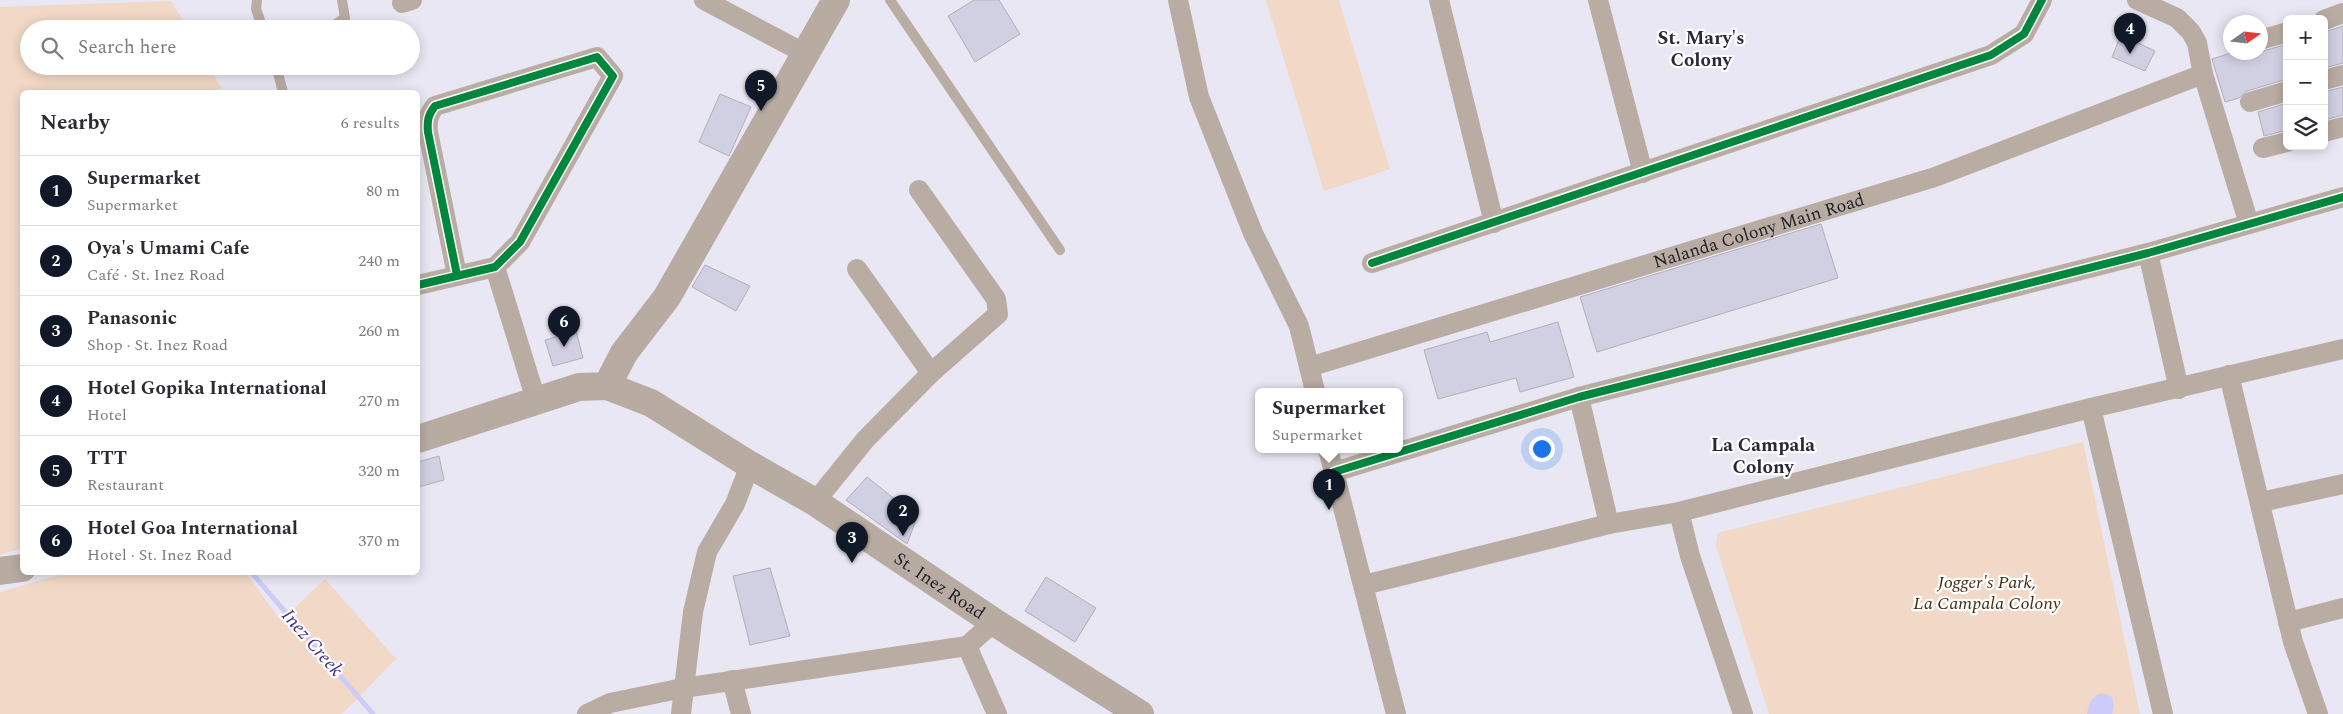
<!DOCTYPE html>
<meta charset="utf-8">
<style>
body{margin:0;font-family:Spectral,serif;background:#f7f7f7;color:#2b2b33}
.controls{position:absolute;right:15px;top:15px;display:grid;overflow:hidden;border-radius:8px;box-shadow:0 2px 12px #0003}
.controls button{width:45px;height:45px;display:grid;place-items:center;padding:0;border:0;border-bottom:1px solid #e1e1e2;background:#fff;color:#2b2b33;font:25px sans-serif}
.compass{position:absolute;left:2223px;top:15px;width:45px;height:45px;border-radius:50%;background:#fff;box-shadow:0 2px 12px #0003;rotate:76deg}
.you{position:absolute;left:1541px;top:448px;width:18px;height:18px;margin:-12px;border:4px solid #fff;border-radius:50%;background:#1a73e8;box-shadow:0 0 0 8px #1a73e833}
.badge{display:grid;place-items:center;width:32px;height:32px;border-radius:50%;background:#111827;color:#fff;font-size:16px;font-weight:700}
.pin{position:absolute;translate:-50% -41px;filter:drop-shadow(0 1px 2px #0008)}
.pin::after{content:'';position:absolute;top:26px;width:18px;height:15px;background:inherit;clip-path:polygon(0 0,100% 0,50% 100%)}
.popup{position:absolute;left:1255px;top:388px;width:148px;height:65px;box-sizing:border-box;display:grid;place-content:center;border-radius:8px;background:#fff;filter:drop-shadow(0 1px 4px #0005);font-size:16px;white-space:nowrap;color:#7c7c81}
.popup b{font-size:19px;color:#2b2b33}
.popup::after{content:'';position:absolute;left:50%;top:100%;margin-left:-10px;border:10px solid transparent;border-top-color:#fff}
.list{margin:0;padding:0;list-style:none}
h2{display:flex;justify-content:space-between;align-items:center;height:65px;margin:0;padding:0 20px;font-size:21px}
h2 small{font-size:16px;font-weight:400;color:#7c7c81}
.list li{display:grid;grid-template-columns:32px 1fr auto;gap:15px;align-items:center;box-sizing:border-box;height:70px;padding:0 20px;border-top:1px solid #e1e1e2}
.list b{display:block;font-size:19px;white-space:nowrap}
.list p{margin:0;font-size:16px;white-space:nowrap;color:#7c7c81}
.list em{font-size:16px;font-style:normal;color:#7c7c81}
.icon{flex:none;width:28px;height:28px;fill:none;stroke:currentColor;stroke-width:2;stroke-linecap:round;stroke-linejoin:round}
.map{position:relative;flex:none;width:2343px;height:714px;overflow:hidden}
.search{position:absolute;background:#fff;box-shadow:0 2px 12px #0003;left:20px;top:20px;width:400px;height:55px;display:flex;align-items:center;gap:12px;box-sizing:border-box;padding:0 18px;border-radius:28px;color:#7c7c81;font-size:19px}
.panel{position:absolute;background:#fff;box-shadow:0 2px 12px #0003;left:20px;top:90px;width:400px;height:485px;border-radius:8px}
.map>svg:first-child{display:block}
</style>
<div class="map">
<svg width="2343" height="714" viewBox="0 0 2343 714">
<rect width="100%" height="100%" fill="#e8e7f3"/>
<g fill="#f2d8c6">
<path d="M1266,0h73l51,169 -66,22z"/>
<path d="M171,1l17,28h-159v37h180l12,22 -12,4h-187v456l-22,7v-548z"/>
<path d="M2083,442l57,272h-371l-53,-168 2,-13z"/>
<path d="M69,572l177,1 35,48 44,-42 71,80 -54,55h-342v-122z"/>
</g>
<path fill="#cdccf9" d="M2102,693l10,4 2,9 -2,8h-25c2,-11 4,-18 15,-21z"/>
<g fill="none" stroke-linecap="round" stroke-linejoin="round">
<path stroke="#cdccf9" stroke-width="5" d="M251,572l122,142"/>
</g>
<g fill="#d1d0e3" stroke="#b0afb9">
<path d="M974,0h25l21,34 -45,28 -27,-46z"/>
<path d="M2343,26v37l-19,5v-36z"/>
<path d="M2121,35l34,16 -10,20 -33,-14z"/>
<path d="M2287,44v35l-40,12 -8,7 -14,4 -13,-43 22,-7h26z"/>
<path d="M2343,87v28l-19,5v-28z"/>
<path d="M720,94l31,13 -22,49 -30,-14z"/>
<path d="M2287,103v27l-23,6 -6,-24z"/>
<path d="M1821,224l17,54 -241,74 -17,-55z"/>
<path d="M705,265l45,21 -14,25 -44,-24z"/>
<path d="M1558,322l16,55 -54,15 -4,-14 -78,21 -14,-49 63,-18 3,10z"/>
<path d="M576,331l7,27 -30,8 -8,-26z"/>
<path d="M439,456l5,24 -26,7v-25z"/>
<path d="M867,477l50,40 -10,27 -61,-44z"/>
<path d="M770,568l20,68 -40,9 -17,-69z"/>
<path d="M1046,577l50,31 -21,34 -50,-31z"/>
</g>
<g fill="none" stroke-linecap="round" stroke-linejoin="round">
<g stroke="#b9aca3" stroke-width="10">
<path d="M257,0l-1,9 7,20"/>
<path d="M890,0l170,250"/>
<path d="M328,29l17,-11 -3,-18"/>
<path d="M276,66l7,26"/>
</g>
<g stroke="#b9aca3" stroke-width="20">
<path d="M704,0l100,53"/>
<path d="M1178,0l21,97 54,136 46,93 16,65"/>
<path d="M1439,0l55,223"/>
<path d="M1598,0l45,173"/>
<path d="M2137,0l40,18 14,14 6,11 6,31 46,150"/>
<path d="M402,3l10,-3"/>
<path d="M2324,20l19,-7"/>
<path d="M2260,40l27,-8"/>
<path d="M2324,80l19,-5"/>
<path d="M2250,102l37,-11"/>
<path d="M2324,132l19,-5"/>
<path d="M2263,148l24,-6"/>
<path d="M2148,253l31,136"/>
<path d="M1372,263l619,-208 33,-21 18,-34"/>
<path d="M495,267l41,133"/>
<path d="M857,269l74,104"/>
<path d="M418,285l77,-18 25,-25 93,-166 -16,-19 -162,49c-7,9 -8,15 -7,26l29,143"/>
<path id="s1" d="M1309,367l626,-190 268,-103"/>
<path d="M2229,375l64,267 25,72"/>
<path d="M1579,397l30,127"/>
<path d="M2091,408l72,306"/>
<path d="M1328,449l68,265"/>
<path d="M1334,472l245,-75 569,-144 195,-56"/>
<path d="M815,502l50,-62 66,-67 67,-59 -2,-15 -77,-109"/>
<path d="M2261,502l82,-18"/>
<path d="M1679,512l11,44 53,158"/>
<path d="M1364,585l245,-61 70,-12 412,-104 252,-59"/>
<path d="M2288,622l55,-14"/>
<path d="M967,646l30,68"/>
<path d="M732,680l9,34"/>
<path d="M587,714l23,-11 73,-15 284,-42 27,-24"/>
<path d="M681,714l12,-102 14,-60 28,-48 15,-39"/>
</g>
<g stroke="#b8aba2" stroke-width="28">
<path id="s2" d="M607,386l44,17 99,62 65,37 179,120 146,92"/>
<path d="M418,439l161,-52 28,-1 17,-33 43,-56 169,-297"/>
<path d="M0,571l22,-3"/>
</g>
<defs>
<g id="cycleway">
<path d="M1372,263l619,-208 33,-21 18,-34"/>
<path d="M418,285l77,-18 25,-25 93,-166 -16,-19 -162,49c-7,9 -8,15 -7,26l29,143"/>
<path d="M1334,472l245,-75 569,-144 195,-56"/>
</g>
</defs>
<use href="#cycleway" stroke="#fff" stroke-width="11"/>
<use href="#cycleway" stroke="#00873e" stroke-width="8"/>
</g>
<g text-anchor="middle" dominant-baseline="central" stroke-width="4.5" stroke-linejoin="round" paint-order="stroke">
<g font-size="18" fill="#1e1e25" stroke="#fff">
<text stroke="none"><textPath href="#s1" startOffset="470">Nalanda Colony Main Road</textPath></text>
<text stroke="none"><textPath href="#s2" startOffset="389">St. Inez Road</textPath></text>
</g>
<g font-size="18" font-style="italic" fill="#452b13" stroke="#fff">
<text x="1987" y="582">Jogger's Park,<tspan x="1987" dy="21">La Campala Colony</tspan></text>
</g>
<g font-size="19" font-weight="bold" fill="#292838" stroke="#fff">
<text x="1701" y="38">St. Mary's<tspan x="1701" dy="22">Colony</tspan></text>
<text x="1763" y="445">La Campala<tspan x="1763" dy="22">Colony</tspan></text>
</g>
<g font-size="19" font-style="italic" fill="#3f3184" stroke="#fff">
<text transform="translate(312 643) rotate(49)">Inez Creek</text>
</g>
</g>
</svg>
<div class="controls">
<button>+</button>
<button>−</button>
<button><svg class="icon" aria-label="layers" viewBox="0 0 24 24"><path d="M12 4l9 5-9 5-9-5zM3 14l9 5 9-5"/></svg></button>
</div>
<svg class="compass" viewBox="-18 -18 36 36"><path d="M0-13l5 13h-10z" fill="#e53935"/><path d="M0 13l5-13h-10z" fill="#7c7c81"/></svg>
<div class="you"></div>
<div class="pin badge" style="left:1329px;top:510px">1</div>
<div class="popup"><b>Supermarket</b>Supermarket</div>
<div class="pin badge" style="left:903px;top:536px">2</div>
<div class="pin badge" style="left:852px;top:563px">3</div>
<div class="pin badge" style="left:2130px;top:54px">4</div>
<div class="pin badge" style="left:761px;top:111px">5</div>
<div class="pin badge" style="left:564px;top:347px">6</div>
<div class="search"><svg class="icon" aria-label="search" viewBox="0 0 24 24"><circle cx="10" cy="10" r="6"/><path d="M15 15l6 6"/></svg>Search here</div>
<section class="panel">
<h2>Nearby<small>6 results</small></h2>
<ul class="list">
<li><span class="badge">1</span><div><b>Supermarket</b><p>Supermarket</p></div><em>80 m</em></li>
<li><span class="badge">2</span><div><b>Oya's Umami Cafe</b><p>Café · St. Inez Road</p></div><em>240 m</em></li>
<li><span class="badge">3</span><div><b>Panasonic</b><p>Shop · St. Inez Road</p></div><em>260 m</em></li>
<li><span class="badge">4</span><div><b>Hotel Gopika International</b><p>Hotel</p></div><em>270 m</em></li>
<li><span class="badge">5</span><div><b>TTT</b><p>Restaurant</p></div><em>320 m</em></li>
<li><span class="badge">6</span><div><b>Hotel Goa International</b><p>Hotel · St. Inez Road</p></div><em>370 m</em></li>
</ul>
</section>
</div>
